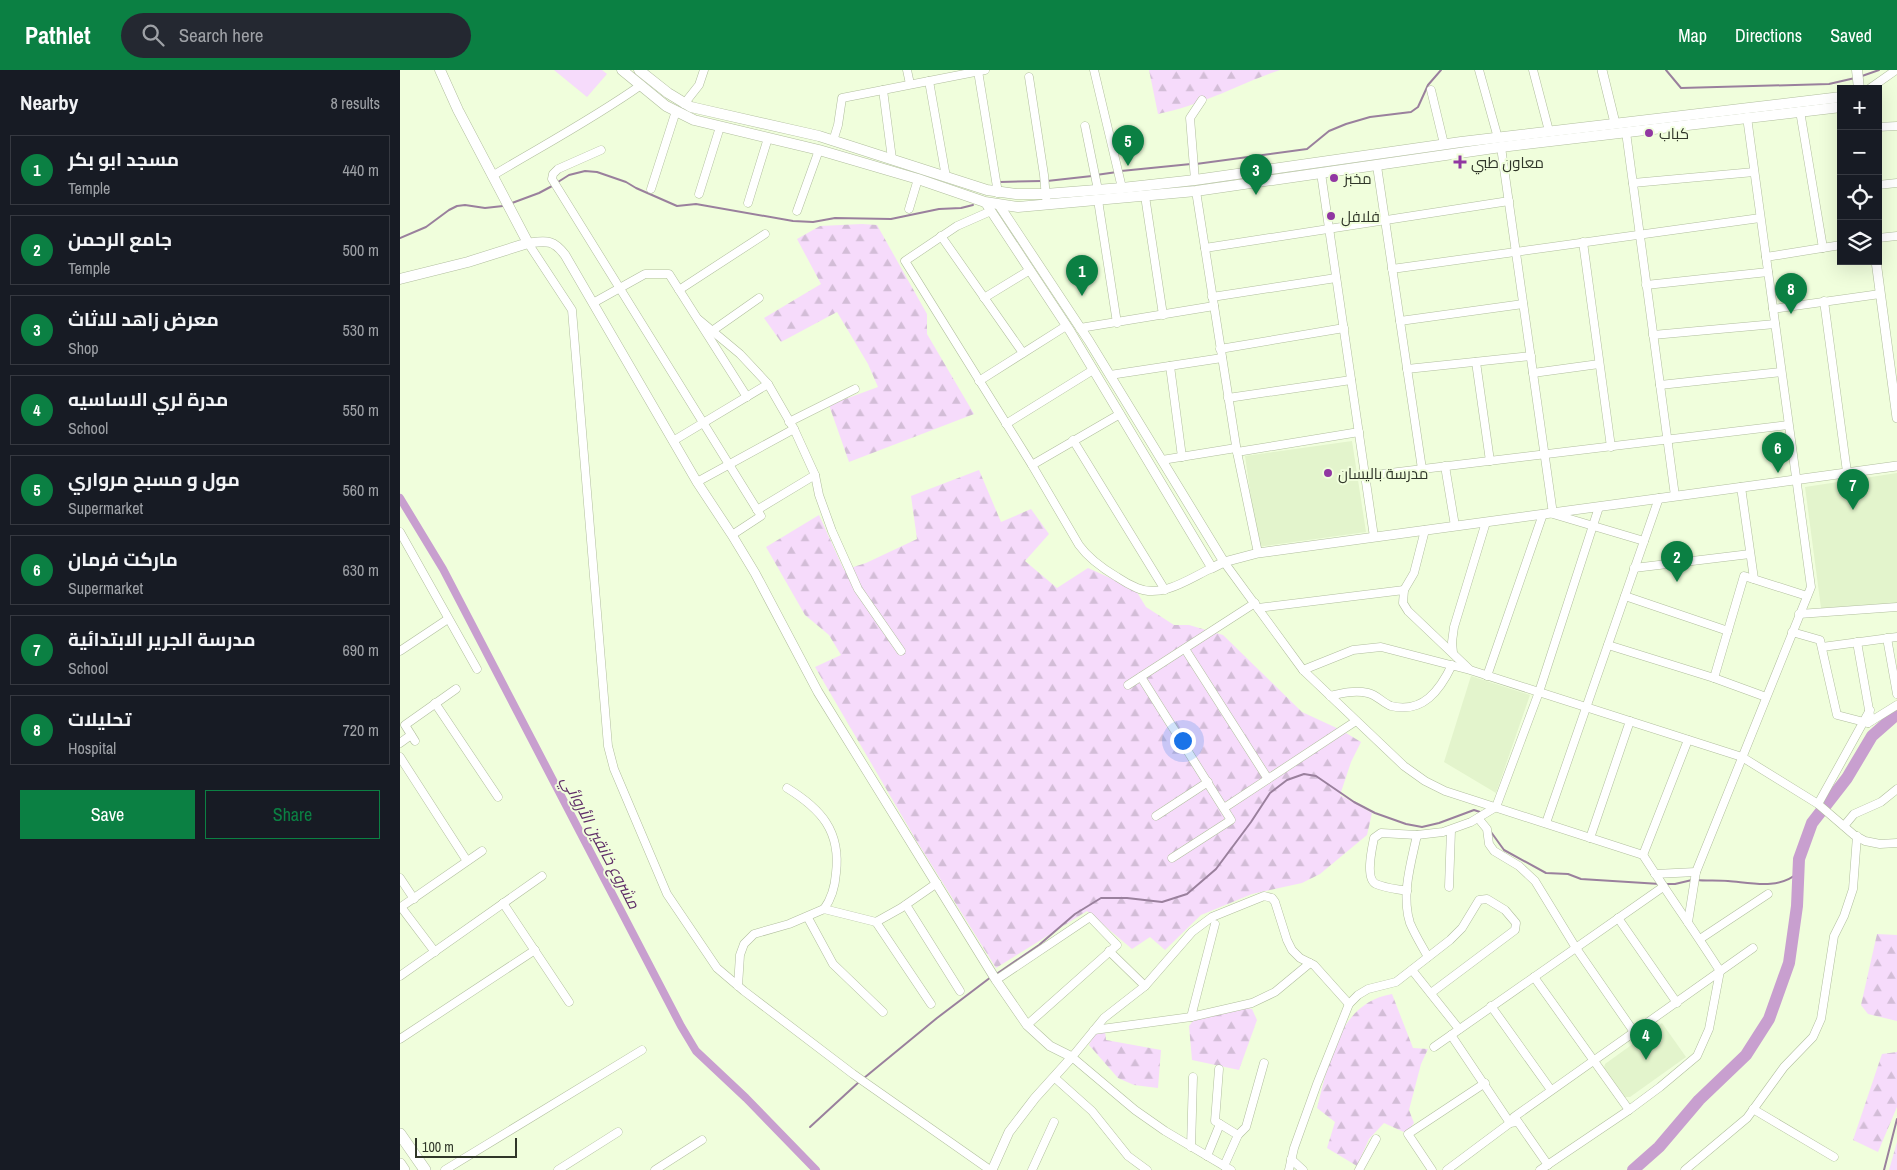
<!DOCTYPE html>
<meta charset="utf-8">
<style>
body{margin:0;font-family:"Archivo Narrow",Cairo,sans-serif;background:#242831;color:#f1f3f6}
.controls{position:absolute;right:15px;top:15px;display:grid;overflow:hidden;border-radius:0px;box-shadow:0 5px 20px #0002}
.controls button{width:45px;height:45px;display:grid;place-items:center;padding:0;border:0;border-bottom:1px solid #363941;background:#171b24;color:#f1f3f6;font:25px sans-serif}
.scale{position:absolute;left:15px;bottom:12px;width:102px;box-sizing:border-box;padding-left:5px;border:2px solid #303629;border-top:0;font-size:14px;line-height:18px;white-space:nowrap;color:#303629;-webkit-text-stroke:4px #f0fedc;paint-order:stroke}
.you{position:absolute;left:782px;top:670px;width:18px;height:18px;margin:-12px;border:4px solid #fff;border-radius:50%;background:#1a73e8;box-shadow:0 0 0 8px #1a73e833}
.badge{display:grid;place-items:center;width:32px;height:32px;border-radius:50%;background:#0b8043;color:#fff;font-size:16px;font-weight:700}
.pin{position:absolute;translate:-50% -41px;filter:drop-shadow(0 1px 2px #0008)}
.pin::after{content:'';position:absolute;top:26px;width:18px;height:15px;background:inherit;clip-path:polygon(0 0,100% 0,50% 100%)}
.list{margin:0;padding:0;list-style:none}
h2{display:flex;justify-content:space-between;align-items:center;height:65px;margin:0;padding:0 20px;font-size:21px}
h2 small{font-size:16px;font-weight:400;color:#9ea1a6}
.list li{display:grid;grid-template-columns:32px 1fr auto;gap:15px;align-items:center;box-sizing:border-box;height:70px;margin:0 10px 10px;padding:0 10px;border:1px solid #363941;border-radius:0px}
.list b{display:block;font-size:19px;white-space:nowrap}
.list p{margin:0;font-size:16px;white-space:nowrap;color:#9ea1a6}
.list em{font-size:16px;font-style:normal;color:#9ea1a6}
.actions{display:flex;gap:10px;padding:15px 20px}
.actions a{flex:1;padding:11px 0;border:1px solid #0b8043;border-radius:0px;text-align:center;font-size:18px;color:#0b8043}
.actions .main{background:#0b8043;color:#fff}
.icon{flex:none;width:28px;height:28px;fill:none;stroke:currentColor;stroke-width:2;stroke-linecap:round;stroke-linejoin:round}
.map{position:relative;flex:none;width:1497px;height:1100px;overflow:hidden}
header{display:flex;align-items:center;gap:30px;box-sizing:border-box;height:70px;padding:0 25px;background:#0b8043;color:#fff}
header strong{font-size:24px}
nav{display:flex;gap:28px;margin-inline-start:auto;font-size:18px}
.search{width:350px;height:45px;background:#242831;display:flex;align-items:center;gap:12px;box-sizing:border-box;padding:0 18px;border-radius:28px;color:#9ea1a6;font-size:19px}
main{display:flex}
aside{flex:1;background:#171b24}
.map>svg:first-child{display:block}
</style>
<header>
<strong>Pathlet</strong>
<div class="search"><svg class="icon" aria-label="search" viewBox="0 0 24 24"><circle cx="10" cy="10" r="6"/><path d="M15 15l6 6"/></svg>Search here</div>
<nav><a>Map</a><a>Directions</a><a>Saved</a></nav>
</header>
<main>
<aside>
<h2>Nearby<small>8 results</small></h2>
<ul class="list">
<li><span class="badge">1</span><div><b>مسجد ابو بكر</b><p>Temple</p></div><em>440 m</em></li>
<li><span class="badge">2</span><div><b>جامع الرحمن</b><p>Temple</p></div><em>500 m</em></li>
<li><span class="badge">3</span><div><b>معرض زاهد للاثاث</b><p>Shop</p></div><em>530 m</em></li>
<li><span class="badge">4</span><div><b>مدرة لري الاساسیه</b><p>School</p></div><em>550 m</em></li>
<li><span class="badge">5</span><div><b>مول و مسبح مرواري</b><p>Supermarket</p></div><em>560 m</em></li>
<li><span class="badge">6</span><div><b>مارکت فرمان</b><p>Supermarket</p></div><em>630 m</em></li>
<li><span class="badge">7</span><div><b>مدرسة الجرير الابتدائية</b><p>School</p></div><em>690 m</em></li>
<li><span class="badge">8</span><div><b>تحلیلات</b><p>Hospital</p></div><em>720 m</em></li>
</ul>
<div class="actions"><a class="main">Save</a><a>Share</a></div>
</aside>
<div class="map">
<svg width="1497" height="1100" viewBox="0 0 1497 1100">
<defs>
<pattern id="forest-firs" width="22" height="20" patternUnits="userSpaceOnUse" patternTransform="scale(1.25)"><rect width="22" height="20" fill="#f6dbfb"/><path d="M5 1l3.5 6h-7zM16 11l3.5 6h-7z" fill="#d3bdd7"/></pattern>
</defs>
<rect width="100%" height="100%" fill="#f0fedc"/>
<g fill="#e3f4cc">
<path d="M952,371l14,91 -108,15 -13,-91z"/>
<path d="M1497,403v130l-76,5 -16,-121z"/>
<path d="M1071,606l59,19 -34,98 -52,-31z"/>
<path d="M1262,953l24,34 -56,40h-5l-21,-29 1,-4z"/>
</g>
<path fill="#f6dbfb" d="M154,0h48l5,4 -20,23z"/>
<g fill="url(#forest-firs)">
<path d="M749,0h131c-41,14 -79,36 -122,44z"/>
<path d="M462,154l15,1 50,89v20l47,80 -125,48 -20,-57 49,-18 -10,-23 -31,-52 -56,30 -17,-24 57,-34 -24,-45 23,-13z"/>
<path d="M579,400l22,52 30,-13 18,25 -24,27 32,27 31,-20 47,21 11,18 28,18h15l34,10 79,77 39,18 20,12 -10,20 -11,33 32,18 -5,22 -47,39 -18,9 -50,11 -51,21 -36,35 -15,-13 -18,12 -45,-38 -91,57 -80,-128 -101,-173 26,-12 -12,-20 -24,-20 -39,-68 53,-32 25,55 22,-7 51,-24 -6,-43z"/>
<path d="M1477,864l20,1v86l-29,-7 -7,-9z"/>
<path d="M992,924l21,54 15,1 -7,15 -12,46 5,13 -8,10 -22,-10 -15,16 -12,27 -30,-18 8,-26 -18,-14c12,-45 21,-105 75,-114z"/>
<path d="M847,938l5,1 5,11 -18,50 -47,-10 -3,-34 6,-8z"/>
<path d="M696,960h9l1,10 55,10 -3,38 -24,-3 -16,-7 -29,-33z"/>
<path d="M1497,982v55l-19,45 -25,-12 29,-86z"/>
<path d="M1497,1072v28h-8z"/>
</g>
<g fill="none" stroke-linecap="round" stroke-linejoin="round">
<g stroke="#9a809d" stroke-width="2">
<path d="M1266,0l15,18 148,-4 26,-6"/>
<path d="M1462,6l17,-6"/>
<path d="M796,94l111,-15 22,-18 17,-7 24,-7 41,-5 7,-5 10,-22 13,-15"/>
<path d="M721,101l70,-7"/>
<path d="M696,105l21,-3"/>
<path d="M647,111l45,-5"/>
<path d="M158,112l11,-7 16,-4 12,1 29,10 10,6 41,18 19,-2 97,17 20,1 22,-4 56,1 48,-10 22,-1 12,-3"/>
<path d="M600,112l42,-1"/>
<path d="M112,133l27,-10 15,-8"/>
<path d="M0,168l26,-11 23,-17 8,-4 8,-1 20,3 18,-2"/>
<path d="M1091,762l13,18 42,23 22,1 13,5 79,5"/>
<path d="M1296,810c11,1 21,0 32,1 24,2 50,9 70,-8"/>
<path d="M1264,814h11l17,-4"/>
<path d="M595,905l44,-30 36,-31 26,-16h26l35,4 25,-8 29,-25 35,-47 19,-29 17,-13 17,-6 12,2 38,26 21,11 31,11 16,3 17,-4 35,-13 6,2"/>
<path d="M464,1008l73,-60 54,-41"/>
<path d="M410,1057l50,-46"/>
<path d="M1484,1100l13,-51"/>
</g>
<path stroke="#c89fcf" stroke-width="8" d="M0,428l43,71 238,457 15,25 50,47 70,72"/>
<path stroke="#c89fcf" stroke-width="12" d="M1233,1100l26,-23 40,-47 47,-45 23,-36 20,-56 8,-57 2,-47 13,-36 35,-45 25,-42 25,-22"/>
<defs>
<g id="minor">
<path d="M507,0l3,14"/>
<path d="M694,0l28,118"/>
<path d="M1079,0l19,68"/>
<path d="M1133,0l16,61"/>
<path d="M578,1l20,122"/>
<path d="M629,7l15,98 2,23"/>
<path d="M529,11l17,96"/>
<path d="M1469,19l27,-19"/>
<path d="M483,20l9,69"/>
<path d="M1031,20l13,54"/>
<path d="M284,34l15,-19 5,-15"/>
<path d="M1400,41l23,137"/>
<path d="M685,56l13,64"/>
<path d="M1478,57l19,-1"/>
<path d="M1226,62l49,364"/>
<path d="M433,71l5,-16 4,-27 143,-28"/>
<path d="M1101,77l52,367 91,27"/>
<path d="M201,80l-43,19 -5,5 -1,5 209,337 -29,19"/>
<path d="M977,96l45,303"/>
<path d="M921,103l53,364"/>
<path d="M92,106c50,-30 101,-57 149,-91"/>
<path d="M795,110l-5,-62 12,-18"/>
<path d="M1233,113l121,-11"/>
<path d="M1478,115l19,-2"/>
<path d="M251,119l25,-78"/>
<path d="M796,121l41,261 21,101"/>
<path d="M299,124l21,-67"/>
<path d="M745,126l18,119"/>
<path d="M698,130l19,123"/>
<path d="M348,133l20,-65"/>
<path d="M509,139l9,-30"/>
<path d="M397,141l22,-61"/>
<path d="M591,141l-34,15 -52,35 127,204 47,80c10,14 23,23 38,32 6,4 13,8 20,11 25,11 53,-10 75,-20"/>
<path d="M541,166l82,117"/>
<path d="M1478,168l19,-2"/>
<path d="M1183,172l28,205"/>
<path d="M128,173l44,67 36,436 6,23 53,125 50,74 27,23 109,83 137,96"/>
<path d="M805,178l304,-47"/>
<path d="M1366,187l75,-12"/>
<path d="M992,199l368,-51"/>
<path d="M1246,215l122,-13"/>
<path d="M279,220l86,-56"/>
<path d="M812,227l124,-19"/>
<path d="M584,228l46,-28"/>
<path d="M1424,231l23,171"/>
<path d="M193,233l52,-29h24l78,123"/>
<path d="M1373,239l107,-15"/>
<path d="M298,249l42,35 28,30 26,45 21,46 4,20 13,36 26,58 43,62"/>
<path d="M1000,251l123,-17"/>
<path d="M680,258l134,-22"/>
<path d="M312,261l47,-33"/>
<path d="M1253,265l122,-11"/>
<path d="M820,279l124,-21"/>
<path d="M1076,292l14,99"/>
<path d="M770,296l12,91"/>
<path d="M1007,299l124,-13"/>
<path d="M1133,303l66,-9"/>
<path d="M710,305l112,-17"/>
<path d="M579,311l87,-55"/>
<path d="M1260,315l121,-13"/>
<path d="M828,328l123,-18"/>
<path d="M389,352l66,-33"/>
<path d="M606,354l87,-54"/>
<path d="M673,370l92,150"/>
<path d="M273,371l95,-57"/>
<path d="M837,382l122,-20"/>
<path d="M762,390l74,-12"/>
<path d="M632,395l88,-51"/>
<path d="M1045,396l10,60"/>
<path d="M965,406l423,-51"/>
<path d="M297,412l97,-53"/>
<path d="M1341,417l13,92"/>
<path d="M357,440l58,-35"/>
<path d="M1025,460l-11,43 -10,17 -1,13 5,8 61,58"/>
<path d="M0,462l77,137"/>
<path d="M824,492l79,108 101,96 21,15 20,10 198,64c25,39 52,77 77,116l-11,58 -12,27 -37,31 -31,23 -89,60"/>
<path d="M1234,498l116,-14"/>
<path d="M1225,526l103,35"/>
<path d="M858,538l146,-18"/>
<path d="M1399,544l98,-7"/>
<path d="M1392,562l28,8 17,75 31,8"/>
<path d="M1487,568l10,56"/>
<path d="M1457,572l14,79"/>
<path d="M1208,575l106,33 52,19"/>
<path d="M1422,577l75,-10"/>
<path d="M785,579l83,130"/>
<path d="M0,581l48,-32"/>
<path d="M1053,583l-1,-11 2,-15 32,-105"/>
<path d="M903,600l50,-20 28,-3 89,23 272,87 76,47 36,31 11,6 15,3 17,-1"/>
<path d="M1087,606l56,-162"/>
<path d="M741,607l90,143 -59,38"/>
<path d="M1314,608l30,-102 63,20"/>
<path d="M728,615l127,-82"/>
<path d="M930,626c12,-3 25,-6 38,-3 9,2 15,10 23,13 32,8 49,-16 61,-41"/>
<path d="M35,633l63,94"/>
<path d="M1468,653l29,-18"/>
<path d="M15,671l-10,-16 51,-36"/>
<path d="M0,673l11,-8"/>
<path d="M0,687l67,104"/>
<path d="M387,718c34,21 54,43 49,85 -1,14 -4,25 -12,36"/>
<path d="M1418,734l52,-94"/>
<path d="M824,738l132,-87"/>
<path d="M756,746l52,-34"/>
<path d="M1078,748l9,11 2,15 5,7 25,15 16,15 41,67 58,84"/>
<path d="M1146,753l113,-325"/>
<path d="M1444,756l10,-12 27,-12 16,-13"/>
<path d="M1017,765c-6,28 -16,60 -7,88 5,12 12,23 18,34"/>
<path d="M1190,768l40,-117"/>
<path d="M1243,785l45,-115"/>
<path d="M1255,804l41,-2"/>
<path d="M0,808l14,21"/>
<path d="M1049,817l2,-57"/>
<path d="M1007,821c-10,-2 -22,-3 -31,-7 -11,-5 -4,-36 -2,-46l7,-5 36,2 26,-3 28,-10 25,-15 43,-115 60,-185"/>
<path d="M103,833l66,99"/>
<path d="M506,835l54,86"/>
<path d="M408,848l25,46 50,48"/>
<path d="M1218,848l59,85"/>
<path d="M476,852l55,82"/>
<path d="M1288,852l8,-50 115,-285 -64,-470"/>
<path d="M1300,869l68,-45"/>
<path d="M709,881l36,35"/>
<path d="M35,882l-34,-45 81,-56"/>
<path d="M1012,900l47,59"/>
<path d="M0,906l142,-100"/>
<path d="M1134,907l95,133"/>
<path d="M596,910l94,-63 27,28 -90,80"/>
<path d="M338,916l2,-31 4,-11 10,-10 35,-10 35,-15 52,13 25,-14 36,-25"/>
<path d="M1091,936l60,84"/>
<path d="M791,947l24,-93"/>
<path d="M694,960l97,-13 61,-14 23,-11 35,-29"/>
<path d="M1051,965l59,88 7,-1"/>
<path d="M0,969l135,-89"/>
<path d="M1034,977l229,-160"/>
<path d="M819,999l-4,52 23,14"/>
<path d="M655,1008l37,33 36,45 19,14"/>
<path d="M1353,1039l81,48"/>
<path d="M1116,1049l32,46"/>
<path d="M791,1077l2,-70"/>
<path d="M807,1086l13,-32"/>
<path d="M891,1089l12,11"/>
<path d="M824,1096l14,-31 8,-8 18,-64"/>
<path d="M45,1100l197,-120"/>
<path d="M158,1100l60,-38"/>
<path d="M255,1100l47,-30"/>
<path d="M632,1100l22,-48"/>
<path d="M831,1100l-66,-39 -30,-21 -63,-53 32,-39 41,-32 47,-54 20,-15 52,-21 8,2 3,4 12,38 5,10 8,8 14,7 35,39"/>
<path d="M889,1100l5,-22 23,-64 32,-80 9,-9 10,-6 28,-7 54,-42 12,-12 17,-28 8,-1 18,11 11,13 -1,7 -84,63"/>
<path d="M959,1100l17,-31"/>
<path d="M1032,1100l-24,-36 77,-51"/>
<path d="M1047,1100l63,-47 4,-6 239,-169"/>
<path d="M1285,1100l62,-52 37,-51 29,-30 8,-18 13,-83 10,-20 9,-27 4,-53"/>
</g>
<g id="tertiary">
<path d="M1202,0l13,53"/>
<path d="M585,132l85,129 142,237 12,-6 34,-9 639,-87"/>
<path d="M599,135l90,136 135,221"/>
<path d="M128,173c18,-2 25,-4 37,12l132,227 35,53 23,38 63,119 178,288 31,45 23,21 22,11 -37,41 -26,34 -17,38"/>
<path d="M1476,191l21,157"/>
</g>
<g id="secondary">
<path d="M222,0l44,36 28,14 125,30 99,29 67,23 33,5 178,-16 305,-44 340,-40"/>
<path d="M239,0l29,23 23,14 128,29 168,54 29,4h29l77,-6 73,-8 266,-38 380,-45"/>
<path d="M1457,0l2,19"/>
<path d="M0,209l68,-17 60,-19 -70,-133 -18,-40"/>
</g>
<g id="primary">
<path d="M0,1064l25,36"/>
<path d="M0,1094l4,6"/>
</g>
</defs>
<use href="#minor" stroke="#b1be9e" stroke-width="9"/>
<use href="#tertiary" stroke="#b1be9e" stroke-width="10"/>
<use href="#secondary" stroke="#b1be9e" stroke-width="11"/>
<use href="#primary" stroke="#b1be9e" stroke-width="12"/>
<use href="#minor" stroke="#fff" stroke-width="8"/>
<use href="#tertiary" stroke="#fff" stroke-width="9"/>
<use href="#secondary" stroke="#fff" stroke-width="10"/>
<use href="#primary" stroke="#fff" stroke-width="11"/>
</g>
<g fill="#9137a2" stroke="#f0fedc" stroke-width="2">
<circle cx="1249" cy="63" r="5"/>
<path d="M1057.5 84.5h5v5h5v5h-5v5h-5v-5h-5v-5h5z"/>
<circle cx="934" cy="108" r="5"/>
<circle cx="931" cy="146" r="5"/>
<circle cx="928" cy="403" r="5"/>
</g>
<g text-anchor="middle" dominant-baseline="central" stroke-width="4" stroke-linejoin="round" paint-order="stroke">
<g font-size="15" fill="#303629" stroke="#f0fedc" text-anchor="start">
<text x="1259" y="63">كباب</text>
<text x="1071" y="92">معاون طبي</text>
<text x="944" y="108">مخبز</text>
<text x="941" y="146">فلافل</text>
<text x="938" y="403">مدرسة بالیسان</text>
</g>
<g font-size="16" font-style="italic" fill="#5f2d68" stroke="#f0fedc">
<text transform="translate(201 772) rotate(62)">مشروع خانقين الأروائي</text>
</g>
</g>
</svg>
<div class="controls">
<button>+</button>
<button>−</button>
<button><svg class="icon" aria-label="locate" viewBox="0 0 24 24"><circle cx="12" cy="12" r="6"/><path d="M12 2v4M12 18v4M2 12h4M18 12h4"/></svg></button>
<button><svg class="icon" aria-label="layers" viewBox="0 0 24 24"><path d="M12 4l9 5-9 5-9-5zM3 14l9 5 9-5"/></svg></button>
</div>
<div class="scale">100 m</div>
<div class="you"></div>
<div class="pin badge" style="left:682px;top:226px">1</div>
<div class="pin badge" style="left:1277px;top:512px">2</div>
<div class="pin badge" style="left:856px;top:125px">3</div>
<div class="pin badge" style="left:1246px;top:990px">4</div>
<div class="pin badge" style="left:728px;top:96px">5</div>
<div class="pin badge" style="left:1378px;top:403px">6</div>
<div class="pin badge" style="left:1453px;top:440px">7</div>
<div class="pin badge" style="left:1391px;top:244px">8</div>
</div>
</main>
